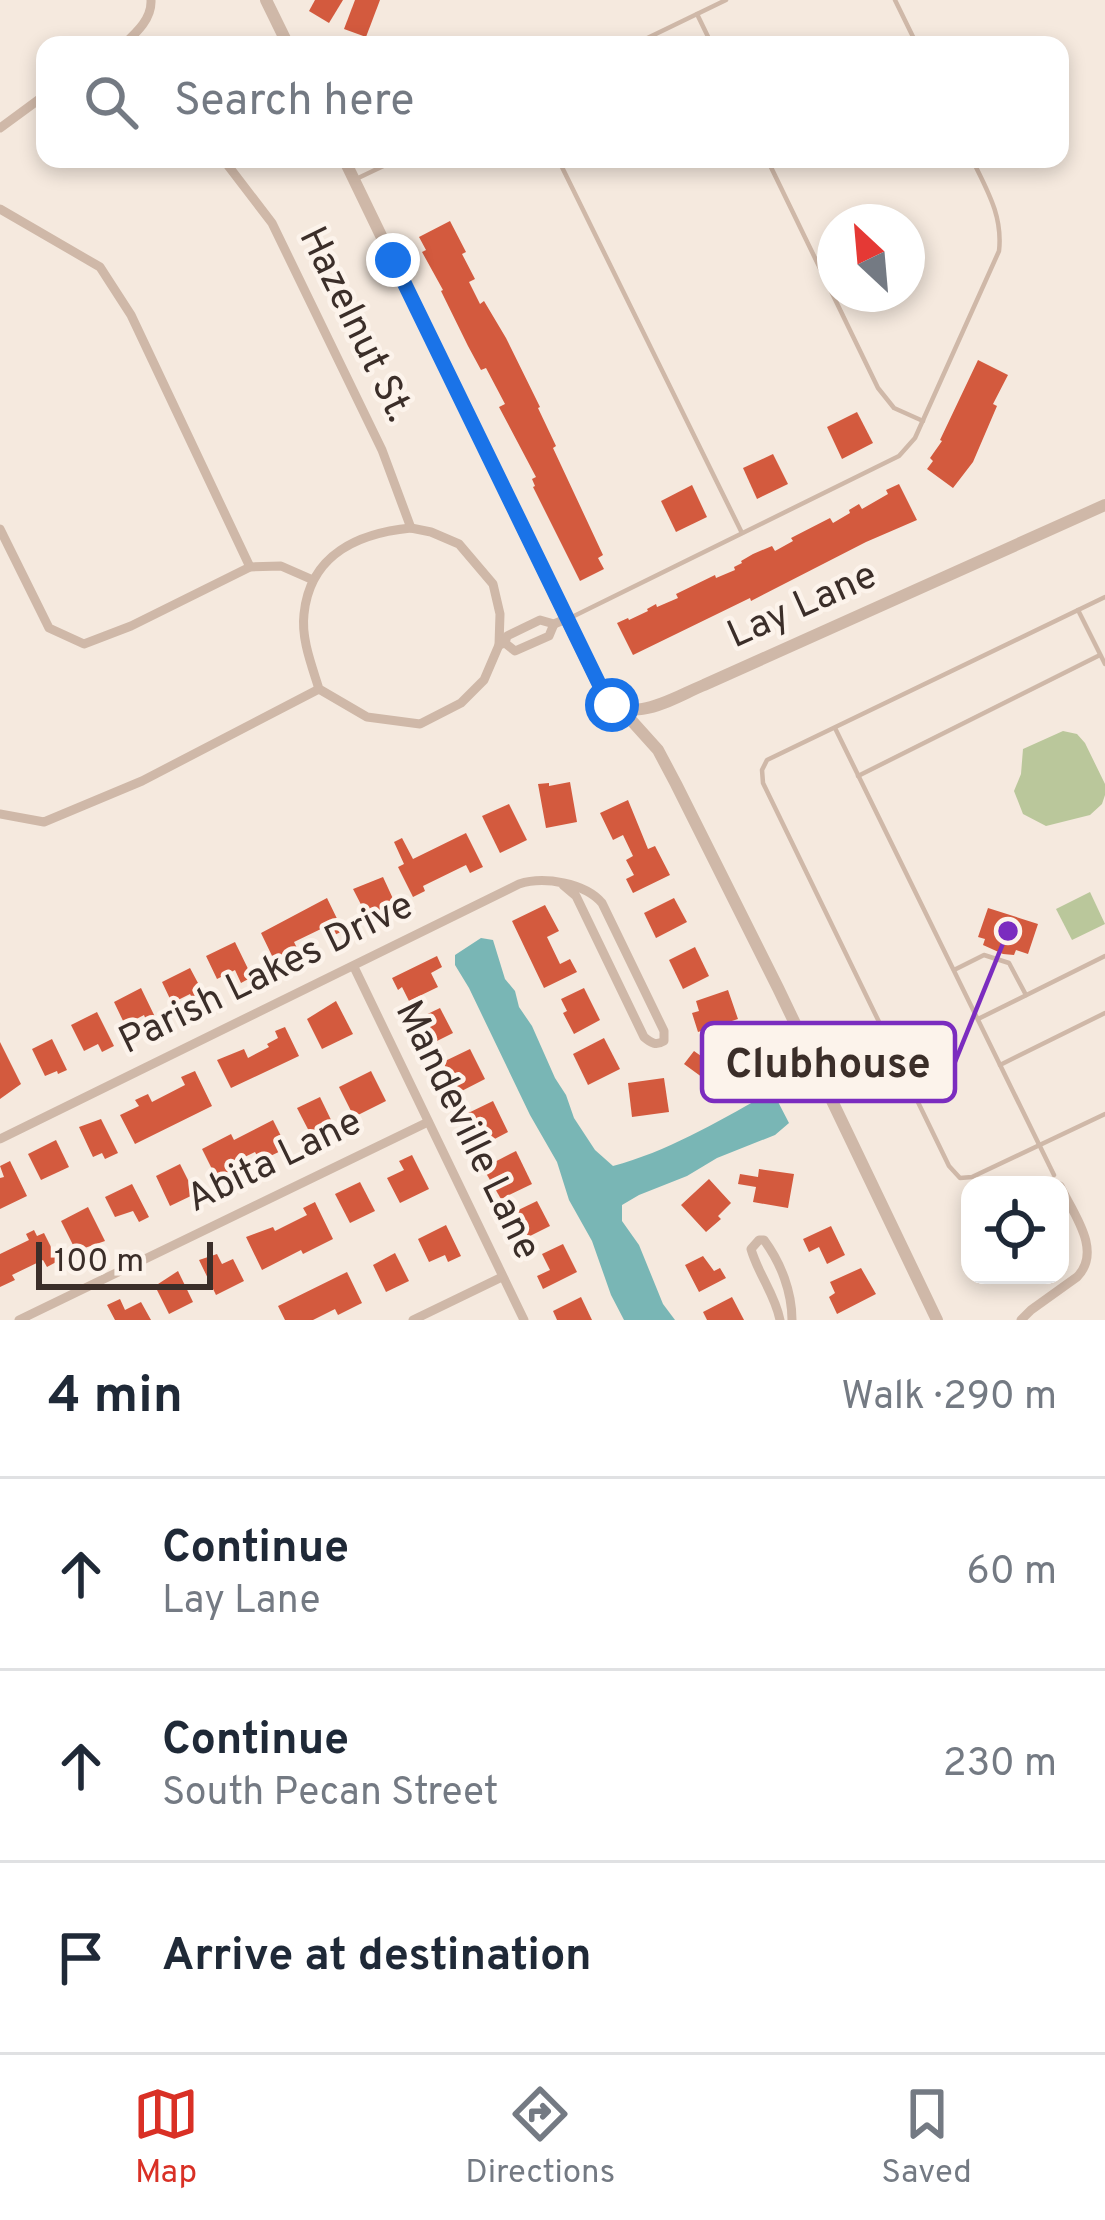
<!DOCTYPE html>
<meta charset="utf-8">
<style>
body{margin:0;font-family:Overpass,sans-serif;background:#f6f6f7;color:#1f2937}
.controls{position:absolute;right:36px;bottom:36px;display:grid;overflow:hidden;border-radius:24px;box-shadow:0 6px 18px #0003}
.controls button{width:108px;height:108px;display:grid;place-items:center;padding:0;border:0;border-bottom:3px solid #e0e1e3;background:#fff;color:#1f2937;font:60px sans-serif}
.compass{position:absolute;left:817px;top:204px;width:108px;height:108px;border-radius:50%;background:#fff;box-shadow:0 6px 18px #0003;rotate:334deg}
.scale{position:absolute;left:36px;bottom:30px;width:177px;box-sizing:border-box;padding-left:12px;border:6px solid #3b2e29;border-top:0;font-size:33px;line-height:42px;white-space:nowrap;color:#3b2e29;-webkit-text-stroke:9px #fcf3eb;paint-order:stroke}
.stop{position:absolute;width:36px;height:36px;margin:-27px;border:9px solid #1a73e8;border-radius:50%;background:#fff}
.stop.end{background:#1a73e8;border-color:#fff;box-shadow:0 3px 12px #0008}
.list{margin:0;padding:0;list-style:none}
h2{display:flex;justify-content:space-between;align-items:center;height:156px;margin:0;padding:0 48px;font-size:51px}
h2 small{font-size:39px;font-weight:400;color:#747a83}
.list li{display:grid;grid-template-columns:78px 1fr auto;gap:36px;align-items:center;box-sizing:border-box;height:192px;padding:0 48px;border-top:3px solid #e0e1e3}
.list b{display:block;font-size:45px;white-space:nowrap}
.list p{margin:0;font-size:39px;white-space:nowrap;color:#747a83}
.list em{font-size:39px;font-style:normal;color:#747a83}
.icon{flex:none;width:66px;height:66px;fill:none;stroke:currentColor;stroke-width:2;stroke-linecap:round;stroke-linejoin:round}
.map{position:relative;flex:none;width:1105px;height:1320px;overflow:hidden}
.search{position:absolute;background:#fff;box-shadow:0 6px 18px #0003;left:36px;right:36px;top:36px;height:132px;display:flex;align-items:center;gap:30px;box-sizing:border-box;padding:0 42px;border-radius:24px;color:#747a83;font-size:45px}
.sheet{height:732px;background:#fff}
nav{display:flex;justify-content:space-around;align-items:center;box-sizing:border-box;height:168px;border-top:3px solid #e0e1e3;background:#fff;font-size:33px;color:#747a83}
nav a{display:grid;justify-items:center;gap:6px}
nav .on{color:#d93025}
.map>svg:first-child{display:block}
</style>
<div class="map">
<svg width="1105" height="1320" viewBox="0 0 1105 1320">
<rect width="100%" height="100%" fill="#f5e9de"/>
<g fill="#bac79b">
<path d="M1063,731l14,3 8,9 20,41v11l-3,9 -12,11 -44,11 -23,-12 -9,-23 7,-17 2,-25z"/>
<path d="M1090,892l15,32 -33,16 -16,-31z"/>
</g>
<path fill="#79b6b5" d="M481,938l12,2 12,39 10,12 4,16 13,19 23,52 11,17 8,23 21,32 18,16c54,-14 104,-44 153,-71l9,1 14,27 -14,12 -58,23 -30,18 -48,19 -17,10v16l17,24 24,59 12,16h-51l-13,-25 -19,-54 -23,-41 -12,-38 -27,-47 -61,-127 -14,-23v-10z"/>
<g fill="#d35a3e">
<path d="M315,0h28l-14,23 -20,-12z"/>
<path d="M355,0h25l-14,37 -22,-8z"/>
<path d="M450,221l16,31 -4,2 13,25 -6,3 11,22 4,-3 22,37 34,69 -2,1 18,38 -3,2 50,107 -5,3 6,11 -24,12 -47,-94 2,-1 -3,-7 4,-2 -37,-70 6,-3 -19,-36 -5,2 -13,-24 -27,-55 2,-1 -21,-38 4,-2 -7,-13z"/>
<path d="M978,360l30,15 -15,29 4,2 -24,56 -20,26 -26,-19 6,-8 -3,-3 12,-17 -2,-1z"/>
<path d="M857,412l16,31 -31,16 -15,-32z"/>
<path d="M773,454l15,30 -31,15 -14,-31z"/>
<path d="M899,484l18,36 -51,22 -115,59 -1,-3 -117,57 -16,-32 11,-5 1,2 19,-9 -1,-2 9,-5 1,3 21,-9 -2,-4 39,-19 1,3 19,-8 -1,-3 8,-4 -1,-2 12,-7 19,-8 3,5 18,-10 -2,-3 39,-20 3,5 17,-10 -1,-3 10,-6 3,5 26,-15 -2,-4z"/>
<path d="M692,485l15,32 -31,15 -15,-31z"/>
<path d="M570,782l7,40 -31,6 -8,-44 11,-1v3z"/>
<path d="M628,800l20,49 7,-3 15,29 -37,18 -7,-14 8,-4 -8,-15 7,-4 -10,-21 -10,5 -13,-27z"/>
<path d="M509,804l18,36 -27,13 -18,-37z"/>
<path d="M466,833l17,34 -13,6 -4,-8 -43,21 2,5 -12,6 -15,-30 6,-3 -10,-22 8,-4 11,21z"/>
<path d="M383,877l12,26 -16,8 3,5 -12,6 -17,-33z"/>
<path d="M327,898l16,33 -13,6 -5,-10 -31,15 6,12 -15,7 -2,-4 -8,5 -14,-29z"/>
<path d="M674,898l13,24 -31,16 -12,-25z"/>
<path d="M545,905l14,26 -12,6 13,27 10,-5 7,13 -33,16 -32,-67z"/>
<path d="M988,908l50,16 -10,30 -12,-4 -2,5 -11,-1 -20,-9 2,-6 -7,-2z"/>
<path d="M235,942l17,35 -11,6 -6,-13 -18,9 -11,-23z"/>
<path d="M695,947l14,29 -26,13 -14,-29z"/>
<path d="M437,956l5,11 -11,6 7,14 -29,14 -7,-14 -4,3 -6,-12z"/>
<path d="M190,968l16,30 -11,5 -5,-9 -18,9 -10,-21z"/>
<path d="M141,988l16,33 -9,4 -4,-10 -19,10 -11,-23z"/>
<path d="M584,988l16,32 -26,14 -11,-21 4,-2 -6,-12z"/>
<path d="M728,990l10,29 -40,13 -6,-19 7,-2 -3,-10z"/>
<path d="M336,1001l17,33 -31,15 -15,-30z"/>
<path d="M440,1008l13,25 -26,13 -12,-26z"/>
<path d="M97,1012l17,34 -12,6 -4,-8 -14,7 -13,-26z"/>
<path d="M285,1027l14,29 -68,32 -14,-28 27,-11 4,9 21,-11 -2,-3 11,-6 -3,-7z"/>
<path d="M604,1038l16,31 -32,16 -15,-31z"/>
<path d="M52,1039l15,31 -9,4 -1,-3 -12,5 -13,-27z"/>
<path d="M0,1042l21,42 -21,15z"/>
<path d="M710,1044l18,13 -18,26 -26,-19 10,-13 7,5z"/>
<path d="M470,1049l15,30 -35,18 -7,-14 8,-4 -8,-17z"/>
<path d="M195,1071l17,35 -77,38 -15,-29 19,-9 -4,-6 13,-6 4,8 33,-17 -4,-8z"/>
<path d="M371,1071l15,30 -32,16 -15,-30z"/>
<path d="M664,1078l5,34 -37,5 -4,-34z"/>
<path d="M320,1097l14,29 -22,11 -15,-29z"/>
<path d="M493,1101l15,31 -21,11 -9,-19 -12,6 -6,-13z"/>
<path d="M101,1119l17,34 -13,6 -3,-6 -9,4 -14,-30z"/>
<path d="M273,1120l14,28 -27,13 -5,-9 -27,13 5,10 -14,8 -17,-34 29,-15 3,6z"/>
<path d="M56,1140l13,27 -28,13 -13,-26z"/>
<path d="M516,1151l16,33 -31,15 -18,-31z"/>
<path d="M412,1155l17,34 -29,14 -13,-25 17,-8 -5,-9z"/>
<path d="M10,1161l17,35 -27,13v-31l4,-1 -4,-11z"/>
<path d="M180,1164l15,30 -25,12 -14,-30z"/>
<path d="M759,1169l35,5 -6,34 -35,-6 3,-15 -18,-3 2,-10 18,3z"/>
<path d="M709,1179l22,24 -13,13 3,3 -15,13 -25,-27z"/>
<path d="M360,1182l15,29 -25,12 -15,-29z"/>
<path d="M132,1184l17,33 -10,5 -6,-11 -18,6 -10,-20z"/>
<path d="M537,1201l13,25 -30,15 -12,-26z"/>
<path d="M315,1202l18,37 -30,15 -2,-4 -39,20 -16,-33 27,-10 2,4 32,-16 -4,-7z"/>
<path d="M88,1207l17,34 -29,10 -15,-30z"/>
<path d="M446,1225l15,31 -13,6 -3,-7 -16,7 -11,-23z"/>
<path d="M831,1226l14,29 -18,9 -8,-17 -10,5 -6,-13z"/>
<path d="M34,1230l3,6 7,-3 14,28 -11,6 -4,-7 -31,15 3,5 -15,7v-33l29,-14 -3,-6z"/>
<path d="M563,1244l14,28 -34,17 -6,-13 13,-6 -8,-16z"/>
<path d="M395,1253l14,28 -23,11 -13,-27z"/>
<path d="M217,1254l5,10 11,-5 11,22 -28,14 -17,-35z"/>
<path d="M703,1256l11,15 6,-3 6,10 -27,14 -14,-27z"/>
<path d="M861,1268l15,26 -39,20 -8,-17 6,-4 -5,-11z"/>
<path d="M178,1271l15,31 -24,12 -14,-28z"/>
<path d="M347,1272l15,31 -24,12 -3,-6 -22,11h-28l-7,-14z"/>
<path d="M581,1297l11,23h-35l-4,-9z"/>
<path d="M732,1297l12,23h-37l-4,-8z"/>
<path d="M120,1299l5,11 16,-8 10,18h-36l-8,-15z"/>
</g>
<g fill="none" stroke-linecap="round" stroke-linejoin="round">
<g stroke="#cfb8a8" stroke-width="4.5">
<path d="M895,0l22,45"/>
<path d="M697,14l15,31"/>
<path d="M633,45l93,-45"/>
<path d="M558,159l183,372"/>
<path d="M767,159l111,229 16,20 29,13"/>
<path d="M354,180l44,-21"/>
<path d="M1105,597l-338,163 -5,10 1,13 186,383 11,12 12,-1 133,-63"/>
<path d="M1078,610l27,54"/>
<path d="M572,617l327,-161 16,-18 84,-187c4,-35 -12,-61 -27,-92"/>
<path d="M835,728l219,447"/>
<path d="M858,776l242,-121"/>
<path d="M954,970l30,-15 25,8 17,32"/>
<path d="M978,1019l127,-63"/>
<path d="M1000,1065l105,-52"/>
</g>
<g stroke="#cfb8a8" stroke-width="9">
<path d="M123,45c13,-12 29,-26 28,-45"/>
<path d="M0,128l45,-33"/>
<path d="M223,159l49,64 110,227 29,78"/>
<path d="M0,209l100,58 31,48 119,252"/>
<path d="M411,528l20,4 28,12 34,40 7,30 -1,31 -15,35 -23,23 -41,21 -53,-7 -48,-28c-7,-23 -18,-50 -15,-75 6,-60 55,-81 107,-86z"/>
<path d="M0,529l49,99 35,16 47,-18 119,-59 31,-1 32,14"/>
<path d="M505,643l10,8 34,-15 5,-12"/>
<path d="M499,645l6,-2 2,-7 33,-16 14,4 12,-5"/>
<path d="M0,814l44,8 98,-41 177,-92"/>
<path d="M354,967l170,353"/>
<path d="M0,1139l519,-255c25,-8 66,-1 83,19l62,128v10c-8,5 -13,2 -20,-4l-68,-141 -13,-11"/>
<path d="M19,1320l409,-198"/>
<path d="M413,1320l89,-43"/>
<path d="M780,1320c-5,-26 -22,-46 -29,-71l8,-9h5c17,23 28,52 28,80"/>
<path d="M1021,1320l10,-10 46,-33c26,-26 -4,-64 -17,-91"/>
</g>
<g stroke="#cfb8a8" stroke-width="12">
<path d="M266,0l22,45"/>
<path d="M344,159l259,536c28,32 69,3 101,-10l401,-180"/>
<path d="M622,710l36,40 18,34 102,204 159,332"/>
</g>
</g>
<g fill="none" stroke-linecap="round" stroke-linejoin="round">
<path stroke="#1a73e8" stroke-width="15" d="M393,260l211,434 8,11"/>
</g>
<g text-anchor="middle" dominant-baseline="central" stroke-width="9" stroke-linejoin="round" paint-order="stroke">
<g font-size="39" fill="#3b2e29" stroke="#fcf3eb">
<text transform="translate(354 325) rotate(64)">Hazelnut St.</text>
<text transform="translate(803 607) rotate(-24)">Lay Lane</text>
<text transform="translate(267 975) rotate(-26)">Parish Lakes Drive</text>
<text transform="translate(466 1131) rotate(64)">Mandeville Lane</text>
<text transform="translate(275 1162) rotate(-26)">Abita Lane</text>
</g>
</g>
<path fill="none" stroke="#7b2cbf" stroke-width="4.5" d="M1008 931L955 1062"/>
<circle fill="#7b2cbf" stroke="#fcf3eb" stroke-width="4.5" cx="1008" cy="931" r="12"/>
<rect fill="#fcf3eb" stroke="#7b2cbf" stroke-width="4.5" x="702" y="1023" width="253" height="78" rx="12"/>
<g font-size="42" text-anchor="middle" font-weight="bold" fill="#3b2e29">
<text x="828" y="1077">Clubhouse</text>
</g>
</svg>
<div class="controls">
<button><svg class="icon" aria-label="locate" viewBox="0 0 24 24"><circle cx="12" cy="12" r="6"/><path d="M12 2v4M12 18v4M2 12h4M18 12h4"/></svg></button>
</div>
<svg class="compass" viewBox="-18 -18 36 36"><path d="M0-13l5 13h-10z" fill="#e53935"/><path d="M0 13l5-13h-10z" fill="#747a83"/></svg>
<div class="scale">100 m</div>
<div class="stop" style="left:612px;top:705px"></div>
<div class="stop end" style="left:393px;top:260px"></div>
<div class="search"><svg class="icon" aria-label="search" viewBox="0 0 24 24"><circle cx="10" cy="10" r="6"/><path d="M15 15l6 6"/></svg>Search here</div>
</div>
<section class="sheet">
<h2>4 min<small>Walk · 290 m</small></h2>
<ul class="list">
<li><svg class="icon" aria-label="ahead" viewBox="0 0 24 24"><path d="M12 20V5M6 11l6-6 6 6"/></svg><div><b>Continue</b><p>Lay Lane</p></div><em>60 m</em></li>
<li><svg class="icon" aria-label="ahead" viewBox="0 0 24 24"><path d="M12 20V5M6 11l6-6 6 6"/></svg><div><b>Continue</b><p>South Pecan Street</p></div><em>230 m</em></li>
<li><svg class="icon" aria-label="arrive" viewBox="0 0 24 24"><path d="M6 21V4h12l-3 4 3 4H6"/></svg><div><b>Arrive at destination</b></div></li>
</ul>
</section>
<nav>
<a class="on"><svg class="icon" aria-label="map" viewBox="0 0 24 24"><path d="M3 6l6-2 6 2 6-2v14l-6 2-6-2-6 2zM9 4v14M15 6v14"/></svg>Map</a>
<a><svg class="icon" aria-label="directions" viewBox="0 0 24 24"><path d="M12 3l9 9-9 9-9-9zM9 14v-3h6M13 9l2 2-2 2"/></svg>Directions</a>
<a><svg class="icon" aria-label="saved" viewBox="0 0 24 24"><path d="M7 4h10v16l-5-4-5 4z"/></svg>Saved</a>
</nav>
